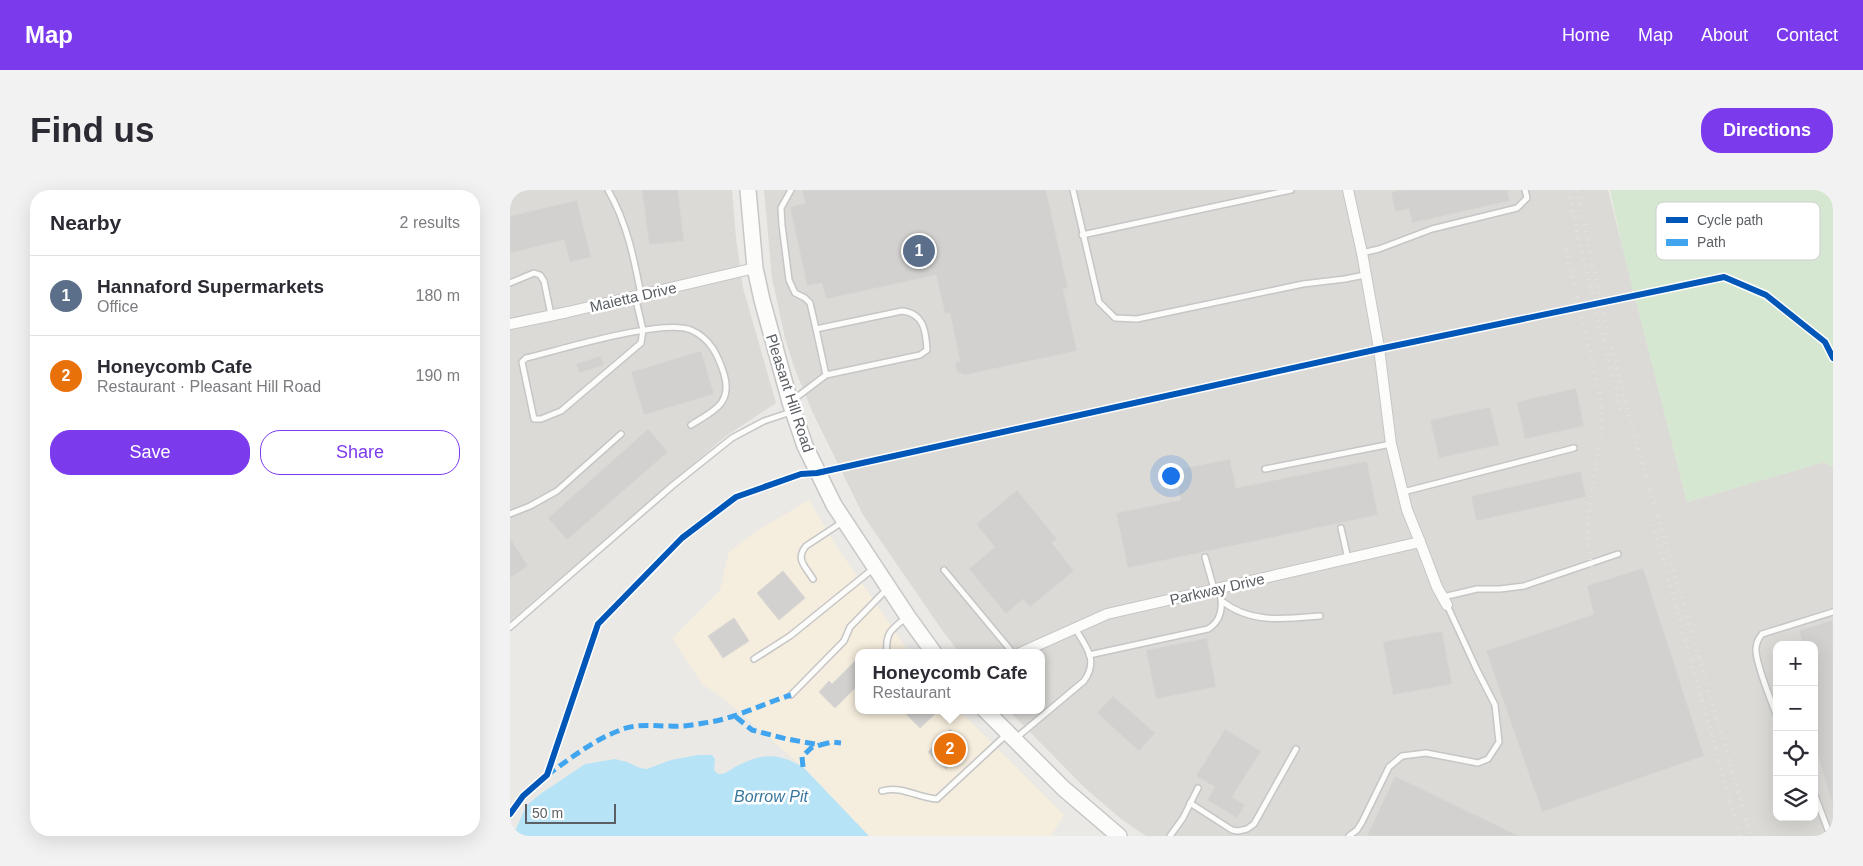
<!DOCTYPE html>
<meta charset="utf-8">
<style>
body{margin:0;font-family:Arial,sans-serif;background:#f2f2f3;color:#2b2b33}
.controls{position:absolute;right:15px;bottom:15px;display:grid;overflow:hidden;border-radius:10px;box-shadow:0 5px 20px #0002}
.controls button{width:45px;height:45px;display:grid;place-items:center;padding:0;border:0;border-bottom:1px solid #e1e1e2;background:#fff;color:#2b2b33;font:25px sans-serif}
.scale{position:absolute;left:15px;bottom:12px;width:91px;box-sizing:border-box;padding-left:5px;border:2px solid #5b5f63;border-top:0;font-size:14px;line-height:18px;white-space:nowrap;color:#5b5f63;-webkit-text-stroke:4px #fff;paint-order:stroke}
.you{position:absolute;left:660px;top:285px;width:18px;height:18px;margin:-12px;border:4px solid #fff;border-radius:50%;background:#1a73e8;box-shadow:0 0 0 8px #1a73e833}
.badge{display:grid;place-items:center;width:32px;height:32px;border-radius:50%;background:#7c3aed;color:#fff;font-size:16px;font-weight:700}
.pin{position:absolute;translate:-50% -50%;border:2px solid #fff;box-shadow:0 1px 5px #0006}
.popup{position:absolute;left:345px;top:459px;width:190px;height:65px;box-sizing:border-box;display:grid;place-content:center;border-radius:10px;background:#fff;filter:drop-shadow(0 1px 4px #0005);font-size:16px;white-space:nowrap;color:#7c7c81}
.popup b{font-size:19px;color:#2b2b33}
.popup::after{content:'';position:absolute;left:50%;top:100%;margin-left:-10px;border:10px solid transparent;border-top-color:#fff}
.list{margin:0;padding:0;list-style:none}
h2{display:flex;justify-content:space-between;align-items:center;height:65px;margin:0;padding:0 20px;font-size:21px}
h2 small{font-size:16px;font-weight:400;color:#7c7c81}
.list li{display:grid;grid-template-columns:32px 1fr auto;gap:15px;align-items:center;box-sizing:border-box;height:80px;padding:0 20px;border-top:1px solid #e1e1e2}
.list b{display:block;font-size:19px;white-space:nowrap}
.list p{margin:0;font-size:16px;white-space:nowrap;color:#7c7c81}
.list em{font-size:16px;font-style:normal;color:#7c7c81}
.actions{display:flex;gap:10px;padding:15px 20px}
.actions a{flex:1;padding:11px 0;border:1px solid #7c3aed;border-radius:20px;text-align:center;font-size:18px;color:#7c3aed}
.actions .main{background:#7c3aed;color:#fff}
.icon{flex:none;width:28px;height:28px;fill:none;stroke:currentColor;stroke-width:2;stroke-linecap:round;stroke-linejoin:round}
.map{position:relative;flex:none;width:1323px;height:646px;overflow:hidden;border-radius:20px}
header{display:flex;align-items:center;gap:30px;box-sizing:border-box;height:70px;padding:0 25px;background:#7c3aed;color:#fff}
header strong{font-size:24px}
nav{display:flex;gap:28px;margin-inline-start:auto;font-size:18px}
.intro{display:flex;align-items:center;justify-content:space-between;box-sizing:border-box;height:120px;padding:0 30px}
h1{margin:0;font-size:35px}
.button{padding:12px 22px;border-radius:20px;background:#7c3aed;color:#fff;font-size:18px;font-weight:700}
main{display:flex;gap:30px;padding:0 30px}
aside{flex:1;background:#fff;border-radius:20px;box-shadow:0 5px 20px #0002}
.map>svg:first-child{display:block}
</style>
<header>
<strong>Map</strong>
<nav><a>Home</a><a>Map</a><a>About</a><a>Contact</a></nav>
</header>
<div class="intro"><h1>Find us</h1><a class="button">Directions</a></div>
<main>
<aside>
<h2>Nearby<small>2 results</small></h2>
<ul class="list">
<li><span class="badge" style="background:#5c6f8a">1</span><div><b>Hannaford Supermarkets</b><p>Office</p></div><em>180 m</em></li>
<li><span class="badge" style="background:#e8710a">2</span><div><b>Honeycomb Cafe</b><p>Restaurant · Pleasant Hill Road</p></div><em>190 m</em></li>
</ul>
<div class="actions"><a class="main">Save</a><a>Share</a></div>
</aside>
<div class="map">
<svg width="1323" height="646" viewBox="0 0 1323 646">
<rect width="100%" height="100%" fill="#ebe9e5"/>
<path fill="#f5eddd" d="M299,310l28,47 73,106h-51v57h100l105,105 -13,21h-182l-66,-69 -79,-68 -22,-15 -30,-46 48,-48 9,-38 29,-22z"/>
<g fill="#dcdad6" fill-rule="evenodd">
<path d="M0,0h222l4,48 7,50 33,115 -50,33 -216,185z"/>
<path d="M254,0h844l79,312 137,-40 9,5v369h-687l-25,-17 -36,-31 -77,-78h33v-57h-81l-16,-20 -81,-118 -51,-104 -18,-44 -9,-29 -13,-60zM1267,455h37v172h-37z"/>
</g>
<path fill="#d5e7d0" d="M1100,0h223v277l-9,-5 -137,40 -63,-248z"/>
<path fill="#b7e3f7" d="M188,565h14l3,4 -1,11 4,4h3c7,-1 11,-6 18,-9 25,-12 39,-12 64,2l66,69h-356l13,-30 13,-11 46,-31 30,-5 12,3 13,6 7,1 24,-9z"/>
<g fill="#d2d1cf" stroke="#dad8d4">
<path d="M132,0h36l6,51 -35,4z"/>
<path d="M292,0h244l22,98 -5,1 14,62 -112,24 -8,-3 -2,-9 5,-2 -10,-48 -5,1 -9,-39 -110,24 -4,-16 -15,3 -17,-79 15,-4z"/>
<path d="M892,0h105l3,11 -98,22 -3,-14 -14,3 -4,-20z"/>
<path d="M67,10l14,57 -21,5 -6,-22 -54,13v-37z"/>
<path d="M191,161l13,43 -70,21 -13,-43z"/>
<path d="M91,166l3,9 -25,8 -3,-9z"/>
<path d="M1066,198l8,38 -59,13 -8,-37z"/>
<path d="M980,217l9,38 -60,13 -9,-38z"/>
<path d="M138,239l20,23 -101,88 -19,-22z"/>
<path d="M720,269l6,29 131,-27 11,54 -250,53 -12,-55 65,-13 -6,-30z"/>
<path d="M1071,281l5,26 -110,24 -5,-25z"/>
<path d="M507,300l40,49 -5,4 22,28 -44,36 -7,-8 -17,15 -37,-45 26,-22 -19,-23z"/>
<path d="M0,348l18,28 -18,12z"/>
<path d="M1133,378l61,188 -162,56 -56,-161 108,-37 -7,-28z"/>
<path d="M273,381l22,27 -26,22 -22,-27z"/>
<path d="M224,428l15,23 -26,17 -15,-22z"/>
<path d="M1323,430v187l-19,-65v-97h-11l-4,-15z"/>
<path d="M932,441l10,53 -59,11 -10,-53z"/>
<path d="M697,448l9,49 -60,12 -10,-49z"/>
<path d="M349,467v27l-24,24 -16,-16 10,-11 3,3z"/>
<path d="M603,506l42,37 -16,18 -42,-38z"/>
<path d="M392,520h29l4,4 -15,14z"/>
<path d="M440,539l18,18 -22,22 -18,-17z"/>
<path d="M715,539l36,22 -29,46 13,8 -8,13 -30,-18 8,-13 -19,-11z"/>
<path d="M885,586l124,60h-152z"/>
</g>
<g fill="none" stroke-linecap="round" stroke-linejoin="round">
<defs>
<g id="lane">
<path d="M98,0c19,33 26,68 33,105"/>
<path d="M281,0l-10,18 1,17 7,55 6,13 10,5 5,5 6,26"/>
<path d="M563,0l26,112 16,16 22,1 166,-35 42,-5 20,-4"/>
<path d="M572,45l209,-45"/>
<path d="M852,63l17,-4 53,-20 85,-21 10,-10 -2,-8"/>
<path d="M0,93l24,-10 6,2 4,6 7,34"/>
<path d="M125,106l8,34 -2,13 -80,68 -20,8h-7l-12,-57 4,-4c34,-8 137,-40 165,-28 19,8 27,25 33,44 9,30 -11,37 -33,51"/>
<path d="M283,210l33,-25 94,-20 7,-5c-1,-18 -3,-37 -25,-39l-86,18 10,46"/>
<path d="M755,279l126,-25"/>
<path d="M893,302l171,-44"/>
<path d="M0,324l20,-8 27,-15 64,-57"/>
<path d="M831,338l7,31"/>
<path d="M695,367l9,32"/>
<path d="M434,380l69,83"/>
<path d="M303,389c-8,-13 -18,-20 -7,-33l38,-25"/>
<path d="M933,407l34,-8h23l24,-3 94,-32"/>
<path d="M712,411c28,23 64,18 98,15"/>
<path d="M0,437l162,-141 60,-48 32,-17 27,-9"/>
<path d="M377,463c-2,-21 5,-24 20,-36"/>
<path d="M579,465l119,-26c15,-9 15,-26 11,-41"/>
<path d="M244,469l36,-23 84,-68"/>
<path d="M281,505l53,-54 6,-14 38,-39"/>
<path d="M1267,527c-5,-15 -22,-54 -21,-68 0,-6 2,-10 6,-15l71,-22"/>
<path d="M506,548l68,-57c15,-21 2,-34 -9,-53"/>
<path d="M372,601c19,-6 36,7 55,8l70,-65"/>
<path d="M1304,603l14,37 5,4"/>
<path d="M680,613l42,27 6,1 9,-2 7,-5 42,-75"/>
<path d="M660,646l13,-18 15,-30"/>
<path d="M839,646l8,-6 5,-8 27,-55 13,-11 24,-3 52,10 10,-4 11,-17 -4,-37 -18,-35 -30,-65"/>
</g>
<g id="street">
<path d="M0,134l58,-12 187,-44"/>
<path d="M910,352l17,45 10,18"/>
<path d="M510,463l87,-39 313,-72 -13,-32 -16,-66 -12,-96 -17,-95 -14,-63"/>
</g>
<g id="secondary">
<path d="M238,0l7,78 7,32 28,102 15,44 29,59 74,112 26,36"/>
<path d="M475,520l78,78 56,48"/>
</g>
</defs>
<use href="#lane" stroke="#c6c6c6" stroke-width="8"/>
<use href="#street" stroke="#c6c6c6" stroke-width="12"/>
<use href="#secondary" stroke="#c7c7c7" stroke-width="18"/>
<use href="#lane" stroke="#fcfcfb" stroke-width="5"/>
<use href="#street" stroke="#fcfcfb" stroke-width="10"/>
<use href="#secondary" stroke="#fcfcfb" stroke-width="15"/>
<g stroke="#e2e2e2" stroke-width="4" stroke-dasharray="1 6" stroke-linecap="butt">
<path d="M1059,0l10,52 42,170"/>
<path d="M1067,0l26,123 35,135 113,388"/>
<path d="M1056,59l35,152v30l-13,89v22l6,42"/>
<path d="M1143,335l87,311"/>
</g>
<g stroke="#40a5ee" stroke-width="5" stroke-dasharray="10 5" stroke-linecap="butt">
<path d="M226,527l16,13 35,9 33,6 12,-3 9,1"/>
<path d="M293,577l-1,-10 9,-9 9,-3"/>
<path d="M37,585c23,-16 45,-34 71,-44 17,-8 34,-5 52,-5 11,1 24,-1 34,-3 31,-4 58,-19 87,-28"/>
</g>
<defs>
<path id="cycleway" d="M0,624l13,-18 24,-21 51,-151 84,-86 54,-41 65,-23 16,-1 562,-124 345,-72 42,18 59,47 8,16"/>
</defs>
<use href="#cycleway" stroke="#fff" stroke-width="9"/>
<use href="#cycleway" stroke="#0057b8" stroke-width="6"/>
</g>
<g text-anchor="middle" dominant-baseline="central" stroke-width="5" stroke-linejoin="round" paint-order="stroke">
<g font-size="15" fill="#5b5f63" stroke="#fff">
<text transform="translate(123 107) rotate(-13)">Maietta Drive</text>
<text transform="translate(280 203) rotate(72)">Pleasant Hill Road</text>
<text transform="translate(707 399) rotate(-13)">Parkway Drive</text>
</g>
<g font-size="16" font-style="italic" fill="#39779f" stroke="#fff">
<text x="261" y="606">Borrow Pit</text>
</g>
</g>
<rect x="1146" y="12" width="164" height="58" rx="8" fill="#fff" stroke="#cecfd0" stroke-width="1"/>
<rect x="1156" y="27" width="22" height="6" fill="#0057b8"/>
<rect x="1156" y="49" width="22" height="7" fill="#40a5ee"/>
<g font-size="14" fill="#5b5f63">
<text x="1187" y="35">Cycle path</text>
<text x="1187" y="57">Path</text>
</g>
</svg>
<div class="controls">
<button>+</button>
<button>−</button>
<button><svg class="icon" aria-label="locate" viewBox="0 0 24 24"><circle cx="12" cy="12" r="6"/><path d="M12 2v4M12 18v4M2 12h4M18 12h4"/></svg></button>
<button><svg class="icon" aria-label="layers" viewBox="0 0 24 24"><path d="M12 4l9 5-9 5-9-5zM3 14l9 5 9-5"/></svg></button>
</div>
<div class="scale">50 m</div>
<div class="you"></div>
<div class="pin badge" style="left:409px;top:61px;background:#5c6f8a">1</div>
<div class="pin badge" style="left:440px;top:559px;background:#e8710a">2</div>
<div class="popup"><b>Honeycomb Cafe</b>Restaurant</div>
</div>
</main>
